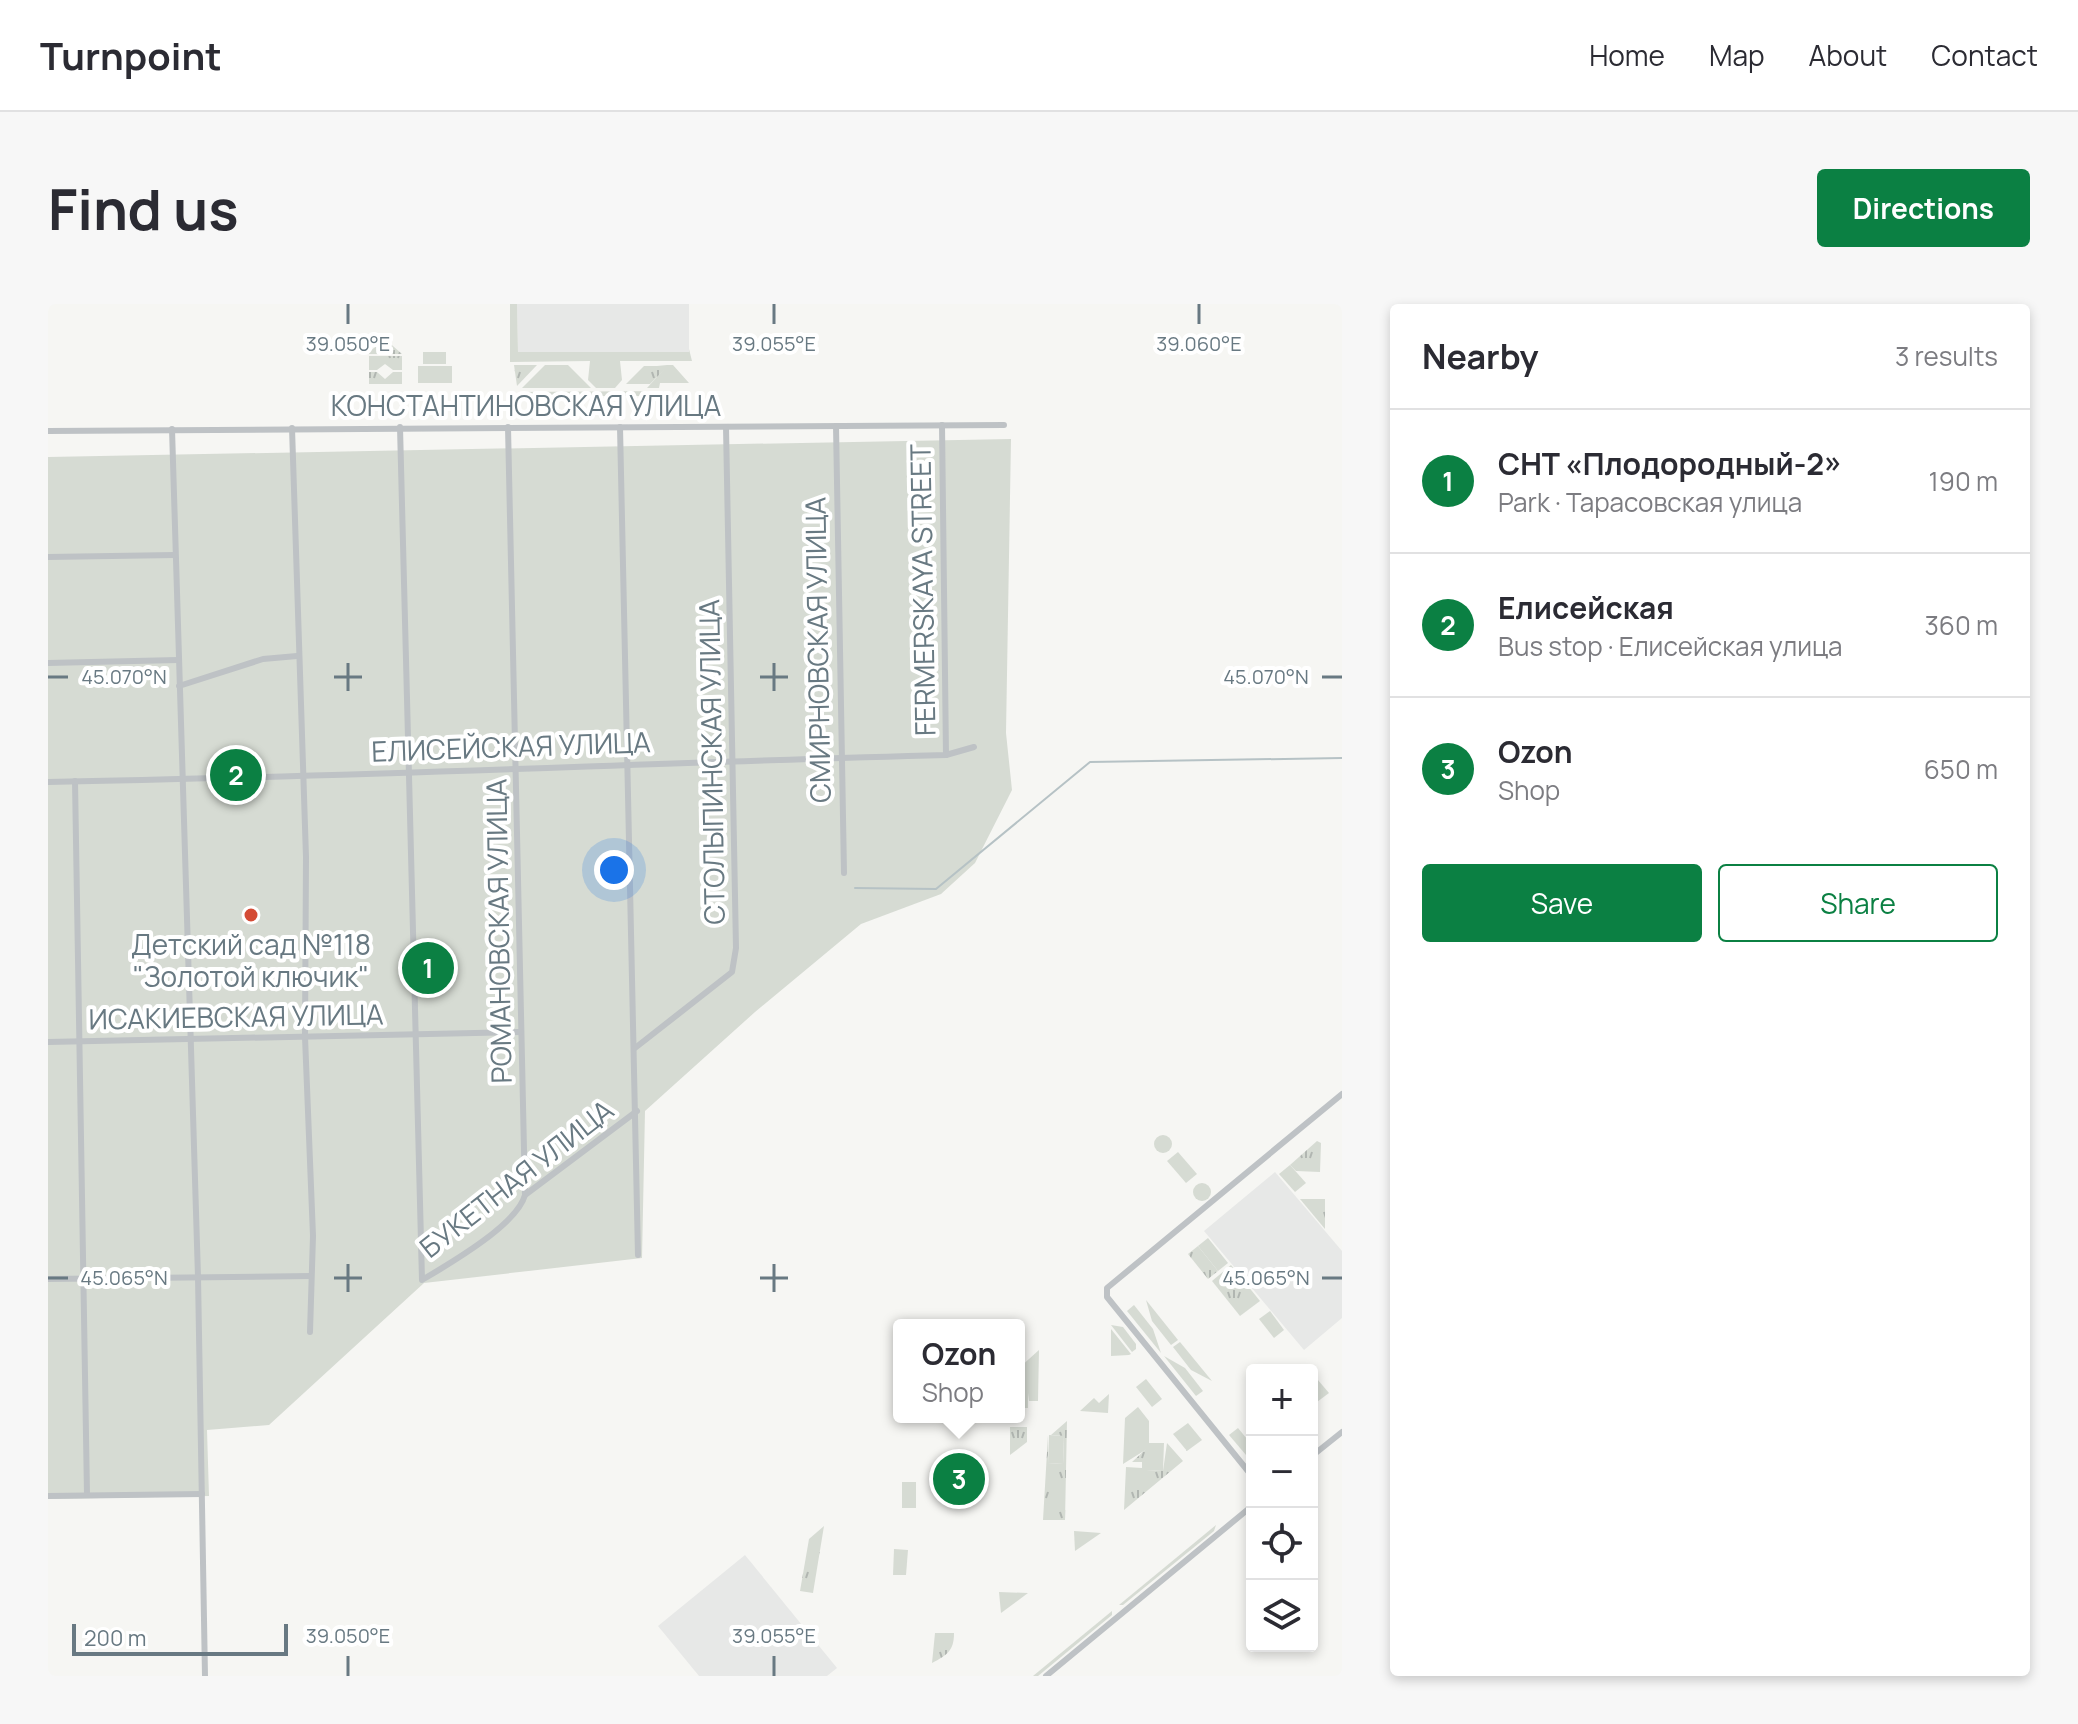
<!DOCTYPE html>
<meta charset="utf-8">
<style>
body{margin:0;font-family:Manrope,sans-serif;background:#f7f7f7;color:#2b2b33}
.controls{position:absolute;right:24px;bottom:24px;display:grid;overflow:hidden;border-radius:8px;box-shadow:0 4px 12px #0003}
.controls button{width:72px;height:72px;display:grid;place-items:center;padding:0;border:0;border-bottom:2px solid #e1e1e2;background:#fff;color:#2b2b33;font:40px sans-serif}
.scale{position:absolute;left:24px;bottom:20px;width:216px;box-sizing:border-box;padding-left:8px;border:4px solid #687982;border-top:0;font-size:22px;line-height:28px;white-space:nowrap;color:#687982;-webkit-text-stroke:6px #fff;paint-order:stroke}
.you{position:absolute;left:566px;top:566px;width:28px;height:28px;margin:-20px;border:6px solid #fff;border-radius:50%;background:#1a73e8;box-shadow:0 0 0 12px #1a73e833}
.badge{display:grid;place-items:center;width:52px;height:52px;border-radius:50%;background:#0b8043;color:#fff;font-size:26px;font-weight:700}
.pin{position:absolute;translate:-50% -50%;border:4px solid #fff;box-shadow:0 2px 8px #0006}
.popup{position:absolute;left:845px;top:1015px;width:132px;height:104px;box-sizing:border-box;display:grid;place-content:center;border-radius:8px;background:#fff;filter:drop-shadow(0 2px 6px #0005);font-size:26px;white-space:nowrap;color:#7c7c81}
.popup b{font-size:30px;color:#2b2b33}
.popup::after{content:'';position:absolute;left:50%;top:100%;margin-left:-16px;border:16px solid transparent;border-top-color:#fff}
.list{margin:0;padding:0;list-style:none}
h2{display:flex;justify-content:space-between;align-items:center;height:104px;margin:0;padding:0 32px;font-size:34px}
h2 small{font-size:26px;font-weight:400;color:#7c7c81}
.list li{display:grid;grid-template-columns:52px 1fr auto;gap:24px;align-items:center;box-sizing:border-box;height:144px;padding:0 32px;border-top:2px solid #e1e1e2}
.list b{display:block;font-size:30px;white-space:nowrap}
.list p{margin:0;font-size:26px;white-space:nowrap;color:#7c7c81}
.list em{font-size:26px;font-style:normal;color:#7c7c81}
.actions{display:flex;gap:16px;padding:24px 32px}
.actions a{flex:1;padding:18px 0;border:2px solid #0b8043;border-radius:8px;text-align:center;font-size:28px;color:#0b8043}
.actions .main{background:#0b8043;color:#fff}
.icon{flex:none;width:44px;height:44px;fill:none;stroke:currentColor;stroke-width:2;stroke-linecap:round;stroke-linejoin:round}
.map{position:relative;flex:none;width:1294px;height:1372px;overflow:hidden;border-radius:8px}
header{display:flex;align-items:center;gap:48px;box-sizing:border-box;height:112px;padding:0 40px;background:#fff;border-bottom:2px solid #e1e1e2}
header strong{font-size:38px}
nav{display:flex;gap:44px;margin-inline-start:auto;font-size:28px}
.intro{display:flex;align-items:center;justify-content:space-between;box-sizing:border-box;height:192px;padding:0 48px}
h1{margin:0;font-size:56px}
.button{padding:20px 36px;border-radius:8px;background:#0b8043;color:#fff;font-size:28px;font-weight:700}
main{display:flex;gap:48px;padding:0 48px}
aside{flex:1;background:#fff;border-radius:8px;box-shadow:0 4px 12px #0003}
.map>svg:first-child{display:block}
</style>
<header>
<strong>Turnpoint</strong>
<nav><a>Home</a><a>Map</a><a>About</a><a>Contact</a></nav>
</header>
<div class="intro"><h1>Find us</h1><a class="button">Directions</a></div>
<main>
<div class="map">
<svg width="1294" height="1372" viewBox="0 0 1294 1372">
<defs>
<pattern id="park-tufts" width="24" height="20" patternUnits="userSpaceOnUse" patternTransform="scale(2)"><rect width="24" height="20" fill="#d6dbd3"/><path d="M3 7l-1-3M5 7V3M7 7l1-3M15 17l-1-3M17 17v-4M19 17l1-3" fill="none" stroke="#b1b6b1"/></pattern>
</defs>
<rect width="100%" height="100%" fill="#f6f6f3"/>
<g fill="#e7e8e7">
<path d="M469,0h172v48h-171z"/>
<path d="M1227,868l67,79v67l-38,32 -100,-119z"/>
<path d="M697,1251l92,113 -10,8h-128l-41,-50z"/>
</g>
<g fill="#d6dbd3">
<path d="M462,0h7l1,48h171v-3l3,12h-72l2,19 -7,8h-19l-8,-8 2,-19 -80,1z"/>
<rect x="375" y="48" width="23" height="12"/>
<path d="M497,61h23l23,23h-69z"/>
<path d="M609,61h16l16,18h-29l-1,5h-12l20,-22z"/>
<rect x="370" y="62" width="34" height="17"/>
<path d="M616,87v5h-145v-4z"/>
<path d="M963,135l-5,294 6,57 -37,73 -34,31 -80,30 -106,88 -110,99 -3,147 -218,25 -155,142 -62,5 2,66 -161,3v-1042z"/>
<circle cx="1115" cy="840" r="9"/>
<path d="M1130,848l19,22 -11,9 -19,-22z"/>
<path d="M1242,861l16,18 -11,9 -16,-18z"/>
<circle cx="1154" cy="888" r="9"/>
<path d="M1160,934l20,25 -10,8 -20,-25z"/>
<path d="M1098,996l32,40 -7,5 -19,-24z"/>
<path d="M1086,1001l19,24 8,24 -34,-42z"/>
<path d="M1222,1007l14,19 -10,8 -15,-19z"/>
<path d="M1063,1021l12,2 13,17v5l-4,3z"/>
<path d="M1063,1025l20,25 -2,1 -18,1z"/>
<path d="M1132,1038l32,39 -21,-11 -18,-23z"/>
<path d="M991,1046l-1,51h-9l-1,-8v15h-9v-40z"/>
<path d="M1116,1052l21,12 18,23 -7,5z"/>
<path d="M1264,1069l17,20 -12,9 -5,-6z"/>
<path d="M1098,1075l16,20 -10,8 -16,-20z"/>
<path d="M1061,1090l-1,19 -28,-2 14,-13 5,5z"/>
<path d="M1090,1103l11,14v22h15l-1,28 -17,-1 1,-21 -24,15 2,-46z"/>
<path d="M1190,1124l14,17 -6,10 -17,-20z"/>
<path d="M1001,1131l15,1 -1,28 -15,-1z"/>
<rect x="854" y="1178" width="14" height="26"/>
<path d="M1168,1221l-2,6 -91,74h-4z"/>
<path d="M1026,1227l27,2 -26,18z"/>
<path d="M846,1245l14,1 -2,25h-13z"/>
<path d="M951,1288l29,1 -27,20z"/>
<path d="M1064,1307v4l-74,61h-5z"/>
</g>
<g fill="url(#park-tufts)">
<path d="M337,35l17,15h-33v-2z"/>
<path d="M321,52h33v14h-9l-8,-6 -8,6h-8z"/>
<path d="M466,61h23l-20,21z"/>
<path d="M596,62h24l-18,18h-24z"/>
<path d="M321,68h8l8,7 8,-7h9v12h-33z"/>
<path d="M1269,837l4,2 -1,29 -24,-1 -6,-6z"/>
<path d="M1252,895h25v30z"/>
<path d="M1150,942l20,25 -10,8 -20,-25z"/>
<path d="M1183,961l29,36 -20,15 -28,-35z"/>
<path d="M1019,1117l-2,99h-22l5,-85v28l15,1 1,-28 -13,-1z"/>
<path d="M1140,1119l14,17 -15,11 -14,-17z"/>
<path d="M962,1123h17v15l-17,13z"/>
<path d="M1119,1139l16,18 -59,49 2,-43 16,1v-6h-10l15,-14v22l16,1z"/>
<path d="M776,1222l-11,67 -13,-2 9,-52z"/>
<path d="M887,1329h19c0,18 -7,22 -22,30z"/>
</g>
<g fill="none" stroke-linecap="round" stroke-linejoin="round">
<path stroke="#b6c2c5" stroke-width="2" d="M807,584l81,1 154,-127 252,-4"/>
<g stroke="#bec2c5" stroke-width="6">
<path d="M894,121l4,330"/>
<path d="M788,122l8,447"/>
<path d="M352,123l22,853c27,-16 95,-55 103,-85l112,-84"/>
<path d="M460,123l17,768"/>
<path d="M572,123l18,828"/>
<path d="M244,124l14,429 -1,180 8,199 -3,96"/>
<path d="M124,125l26,848 7,399"/>
<path d="M0,127l956,-6"/>
<path d="M0,253l127,-2"/>
<path d="M0,359l130,-3"/>
<path d="M131,382l84,-27 34,-3"/>
<path d="M27,477l12,713"/>
<path d="M0,478c299,-5 599,-19 898,-27l28,-8"/>
<path d="M0,738l473,-10"/>
<path d="M587,744l97,-76 4,-24 -10,-521"/>
<path d="M0,975l263,-3"/>
<path d="M1264,1152l30,-24"/>
<path d="M1204,1172l-145,-179v-9l235,-194"/>
<path d="M0,1192l154,-2"/>
<path d="M998,1372l206,-170"/>
</g>
</g>
<path fill="none" stroke="#687982" stroke-width="3" d="M300,0v20M726,0v20M1151,0v20M300,359v28M726,359v28M0,373h20M286,373h28M712,373h28M1274,373h20M300,960v28M726,960v28M0,974h20M286,974h28M712,974h28M1274,974h20M300,1352v20M726,1352v20"/>
<circle fill="#d44b35" stroke="#fff" stroke-width="3" cx="203" cy="611" r="8"/>
<g text-anchor="middle" dominant-baseline="central" stroke-width="8" stroke-linejoin="round" paint-order="stroke">
<g font-size="28" fill="#687982" stroke="#fff">
<text x="478" y="101">КОНСТАНТИНОВСКАЯ УЛИЦА</text>
<text transform="translate(874 286) rotate(-91)">FERMERSKAYA STREET</text>
<text transform="translate(769 346) rotate(-91)">СМИРНОВСКАЯ УЛИЦА</text>
<text transform="translate(463 442) rotate(-2)">ЕЛИСЕЙСКАЯ УЛИЦА</text>
<text transform="translate(663 458) rotate(-91)">СТОЛЫПИНСКАЯ УЛИЦА</text>
<text transform="translate(450 627) rotate(-91)">РОМАНОВСКАЯ УЛИЦА</text>
<text transform="translate(188 712) rotate(-1)">ИСАКИЕВСКАЯ УЛИЦА</text>
<text transform="translate(468 874) rotate(-38)">БУКЕТНАЯ УЛИЦА</text>
</g>
<g font-size="28" fill="#687982" stroke="#fff">
<text x="203" y="640">Детский сад №118<tspan x="203" dy="32">"Золотой ключик"</tspan></text>
</g>
</g>
<g font-size="20" text-anchor="middle" fill="#687982" stroke="#fff" stroke-width="8" stroke-linejoin="round" paint-order="stroke">
<text x="300" y="47">39.050°E</text>
<text x="726" y="47">39.055°E</text>
<text x="1151" y="47">39.060°E</text>
<text x="76" y="380">45.070°N</text>
<text x="1218" y="380">45.070°N</text>
<text x="76" y="981">45.065°N</text>
<text x="1218" y="981">45.065°N</text>
<text x="300" y="1339">39.050°E</text>
<text x="726" y="1339">39.055°E</text>
</g>
</svg>
<div class="controls">
<button>+</button>
<button>−</button>
<button><svg class="icon" aria-label="locate" viewBox="0 0 24 24"><circle cx="12" cy="12" r="6"/><path d="M12 2v4M12 18v4M2 12h4M18 12h4"/></svg></button>
<button><svg class="icon" aria-label="layers" viewBox="0 0 24 24"><path d="M12 4l9 5-9 5-9-5zM3 14l9 5 9-5"/></svg></button>
</div>
<div class="scale">200 m</div>
<div class="you"></div>
<div class="pin badge" style="left:380px;top:664px">1</div>
<div class="pin badge" style="left:188px;top:471px">2</div>
<div class="pin badge" style="left:911px;top:1175px">3</div>
<div class="popup"><b>Ozon</b>Shop</div>
</div>
<aside>
<h2>Nearby<small>3 results</small></h2>
<ul class="list">
<li><span class="badge">1</span><div><b>СНТ «Плодородный-2»</b><p>Park · Тарасовская улица</p></div><em>190 m</em></li>
<li><span class="badge">2</span><div><b>Елисейская</b><p>Bus stop · Елисейская улица</p></div><em>360 m</em></li>
<li><span class="badge">3</span><div><b>Ozon</b><p>Shop</p></div><em>650 m</em></li>
</ul>
<div class="actions"><a class="main">Save</a><a>Share</a></div>
</aside>
</main>
